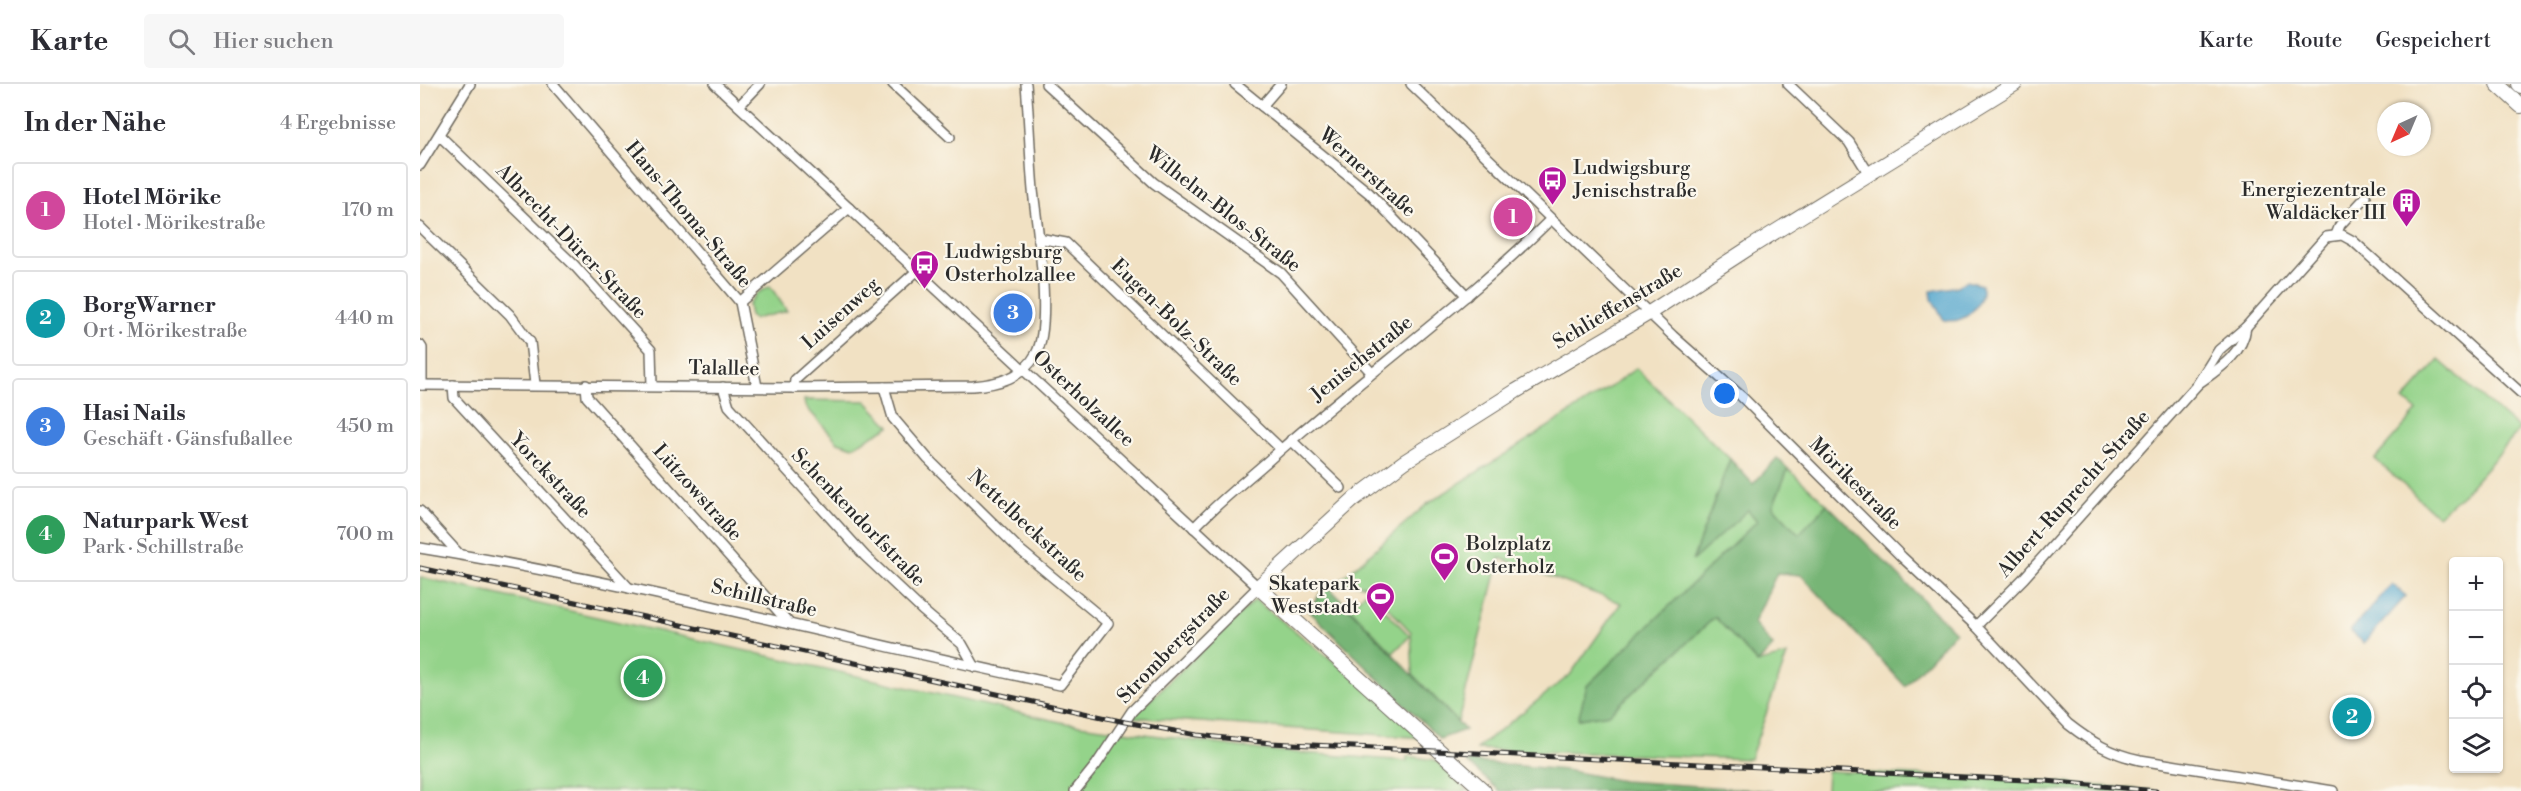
<!DOCTYPE html>
<html lang="de">
<meta charset="utf-8">
<style>
body{margin:0;font-family:"Libre Bodoni",serif;background:#f7f7f7;color:#2b2b33}
.controls{position:absolute;right:18px;bottom:18px;display:grid;overflow:hidden;border-radius:6px;box-shadow:0 2px 4px #0004}
.controls button{width:54px;height:54px;display:grid;place-items:center;padding:0;border:0;border-bottom:2px solid #e1e1e2;background:#fff;color:#2b2b33;font:30px sans-serif}
.compass{position:absolute;left:1957px;top:18px;width:54px;height:54px;border-radius:50%;background:#fff;box-shadow:0 2px 4px #0004;rotate:224deg}
.you{position:absolute;left:1305px;top:310px;width:21px;height:21px;margin:-15px;border:4px solid #fff;border-radius:50%;background:#1a73e8;box-shadow:0 0 0 9px #1a73e833}
.badge{display:grid;place-items:center;width:39px;height:39px;border-radius:50%;background:#b5179e;color:#fff;font-size:20px;font-weight:700}
.pin{position:absolute;translate:-50% -50%;border:3px solid #fff;box-shadow:0 2px 6px #0006}
.list{margin:0;padding:0;list-style:none}
h2{display:flex;justify-content:space-between;align-items:center;height:78px;margin:0;padding:0 24px;font-size:26px}
h2 small{font-size:20px;font-weight:400;color:#7c7c81}
.list li{display:grid;grid-template-columns:39px 1fr auto;gap:18px;align-items:center;box-sizing:border-box;height:96px;margin:0 12px 12px;padding:0 12px;border:2px solid #e1e1e2;border-radius:6px}
.list b{display:block;font-size:22px;white-space:nowrap}
.list p{margin:0;font-size:20px;white-space:nowrap;color:#7c7c81}
.list em{font-size:20px;font-style:normal;color:#7c7c81}
.icon{flex:none;width:33px;height:33px;fill:none;stroke:currentColor;stroke-width:2;stroke-linecap:round;stroke-linejoin:round}
.map{position:relative;flex:none;width:2101px;height:707px;overflow:hidden}
header{display:flex;align-items:center;gap:36px;box-sizing:border-box;height:84px;padding:0 30px;background:#fff;border-bottom:2px solid #e1e1e2}
header strong{font-size:28px}
nav{display:flex;gap:33px;margin-inline-start:auto;font-size:21px}
.search{width:420px;height:54px;background:#f7f7f7;display:flex;align-items:center;gap:15px;box-sizing:border-box;padding:0 21px;border-radius:6px;color:#7c7c81;font-size:22px}
main{display:flex}
aside{flex:1;background:#fff}
.map>svg:first-child{display:block}
</style>
<header>
<strong>Karte</strong>
<div class="search"><svg class="icon" aria-label="search" viewBox="0 0 24 24"><circle cx="10" cy="10" r="6"/><path d="M15 15l6 6"/></svg>Hier suchen</div>
<nav><a>Karte</a><a>Route</a><a>Gespeichert</a></nav>
</header>
<main>
<aside>
<h2>In der Nähe<small>4 Ergebnisse</small></h2>
<ul class="list">
<li><span class="badge" style="background:#d1479c">1</span><div><b>Hotel Mörike</b><p>Hotel · Mörikestraße</p></div><em>170 m</em></li>
<li><span class="badge" style="background:#0f9aa8">2</span><div><b>BorgWarner</b><p>Ort · Mörikestraße</p></div><em>440 m</em></li>
<li><span class="badge" style="background:#3f7fe0">3</span><div><b>Hasi Nails</b><p>Geschäft · Gänsfußallee</p></div><em>450 m</em></li>
<li><span class="badge" style="background:#2e9e5b">4</span><div><b>Naturpark West</b><p>Park · Schillstraße</p></div><em>700 m</em></li>
</ul>
</aside>
<div class="map">
<svg width="2101" height="707" viewBox="0 0 2101 707">
<rect width="100%" height="100%" fill="#fbf7ec"/>
<filter id="ink" filterUnits="userSpaceOnUse"><feTurbulence type="fractalNoise" baseFrequency=".0167" numOctaves="2"/><feDisplacementMap in="SourceGraphic" scale="12" xChannelSelector="R" yChannelSelector="G"/><feConvolveMatrix kernelMatrix="1 2 1 2 8 2 1 2 1" color-interpolation-filters="sRGB"/></filter>
<filter id="wash" filterUnits="userSpaceOnUse"><feTurbulence type="fractalNoise" baseFrequency=".008" numOctaves="4" result="noise"/><feDisplacementMap in="SourceGraphic" scale="24" xChannelSelector="R" yChannelSelector="G"/><feGaussianBlur stdDeviation="1.35" result="paint"/><feColorMatrix in="noise" values="0 0 0 0 0 0 0 0 0 0 0 0 0 0 0 0 0 1.4 0 .05"/><feComposite in="paint" operator="in"/></filter>
<g filter="url(#wash)">
<rect width="100%" height="100%" fill="#f1e1c3"/>
<g fill="#94d38a" stroke="#607f5a" stroke-width="1.5">
<path d="M350,202l17,25 -33,8 -4,-3 -2,-11 8,-11z"/>
<path d="M2019,276l81,70 -55,62 -27,24 -63,-57 42,-48 -13,-11z"/>
<path d="M1216,284l94,91 -37,101 55,-51 10,12 -171,165 -8,33 30,-5 106,-97 42,46 30,-8 -37,104 -274,-10 94,-74 51,-72 -121,-45 -42,164 -45,-47 -2,-43 -43,-46 -29,-5 88,-77 188,-120z"/>
<path d="M384,316l62,1 24,25 -37,21 -15,-5 -33,-36z"/>
<path d="M1368,385l39,35 -28,31 -26,-29z"/>
<path d="M0,493l645,146 197,27 145,11v-5l28,4 33,31h-1048z"/>
<path d="M947,507l43,45 -17,17 -44,-46z"/>
<path d="M835,516l104,81 67,57 -294,-21z"/>
<path d="M1407,687l219,10 110,10h-330z"/>
</g>
<g fill="#77b576" stroke="#517050" stroke-width="1.5">
<path d="M1357,374l11,11 -15,37 26,28 28,-30 128,128 -50,54 -104,-111 -24,-2 -23,50 19,23 -15,17 -43,-46 -106,97 -31,5 9,-33 170,-165 -9,-11 -56,51 38,-102 23,25z"/>
<path d="M906,500l139,146 -25,9 -131,-128z"/>
<path d="M1045,677l100,9 58,11 150,10h-273z"/>
</g>
<g fill="#51a5cd" stroke="#3e687c" stroke-width="1.5">
<path d="M1547,197l15,4c2,20 -17,40 -38,35l-12,-21 -1,-8 27,-5z"/>
<path d="M1972,500l14,12 -42,47 -14,-12z"/>
</g>
</g>
<g filter="url(#ink)">
<g fill="none" stroke-linecap="round" stroke-linejoin="round">
<defs>
<g id="street">
<path d="M133,0l187,218 17,85"/>
<path d="M295,0l543,503 -126,124 -36,54 -21,26"/>
<path d="M473,0l57,53"/>
<path d="M626,0l108,99 127,90 90,99"/>
<path d="M815,0l134,109 98,103"/>
<path d="M991,0l262,252 68,60 161,161 74,69 92,98c23,18 43,30 72,36l193,31"/>
<path d="M1368,0l61,58 20,32"/>
<path d="M319,22l21,-22"/>
<path d="M842,22l19,-22"/>
<path d="M19,51l135,130 77,85 1,36"/>
<path d="M0,81l50,-81"/>
<path d="M0,143l90,88 20,27 5,42"/>
<path d="M1916,151l4,-10 26,-28"/>
<path d="M618,154l28,5 215,206"/>
<path d="M320,218l109,-94"/>
<path d="M0,261l2,3v37"/>
<path d="M1779,299c20,-14 44,-29 47,-56"/>
<path d="M0,301l374,3 179,-2c25,-2 50,-8 63,-32 17,-31 1,-127 -3,-164 -3,-35 -4,-71 -7,-106"/>
<path d="M33,301l1,13 175,190"/>
<path d="M166,301l1,12 201,225"/>
<path d="M303,303l6,19 136,150 57,54 40,34 13,23"/>
<path d="M374,304l1,-8 123,-110"/>
<path d="M871,356l50,48"/>
<path d="M0,427l39,43"/>
<path d="M774,444c23,-25 50,-46 75,-68 93,-83 194,-154 282,-241"/>
<path d="M0,464c215,35 427,92 640,137l48,-62 -88,-73 -92,-91 -35,-41 -9,-31"/>
<path d="M1556,542l48,-48 173,-193 22,-35 27,-23 80,-90 16,-2 11,6 168,152"/>
</g>
<g id="secondary">
<path d="M2077,0l24,22"/>
<path d="M2099,0l2,2"/>
<path d="M1064,707l-226,-204 96,-88 50,-37 112,-71 133,-78 100,-65 266,-164"/>
</g>
</defs>
<use href="#street" stroke="#706b60" stroke-width="12"/>
<use href="#secondary" stroke="#706b60" stroke-width="16"/>
<use href="#street" stroke="#fff" stroke-width="9"/>
<use href="#secondary" stroke="#fff" stroke-width="14"/>
<defs>
<path id="rail" d="M0,484l705,154 72,13 74,8 775,38 110,10"/>
</defs>
<use href="#rail" stroke="#2b2b2b" stroke-width="5"/>
<use href="#rail" stroke="#fbf7ec" stroke-width="3" stroke-dasharray="9" stroke-linecap="butt"/>
</g>
</g>
<defs>
<symbol id="bus-pin" viewBox="-11 -11 22 30"><path d="M0 17L-7.5 6A9.5 9.5 0 1 1 7.5 6Z" fill="#b5179e" stroke="#fbf7ec"/><path d="M-5-6H5V4H4V6H2V4H-2V6H-4V4H-5ZM-3.5-4V0h7V-4ZM-3.5 1.2v1.5H-2V1.2ZM2 1.2v1.5H3.5V1.2Z" fill="#fff"/></symbol>
<symbol id="building-pin" viewBox="-11 -11 22 30"><path d="M0 17L-7.5 6A9.5 9.5 0 1 1 7.5 6Z" fill="#b5179e" stroke="#fbf7ec"/><path d="M-4-6H4V6H1V3H-1V6H-4ZM-2.5-4.3h1.7v1.8h-1.7ZM.8-4.3h1.7v1.8H.8ZM-2.5-1h1.7V.8h-1.7ZM.8-1h1.7V.8H.8Z" fill="#fff"/></symbol>
<symbol id="stadium-pin" viewBox="-11 -11 22 30"><path d="M0 17L-7.5 6A9.5 9.5 0 1 1 7.5 6Z" fill="#b5179e" stroke="#fbf7ec"/><path d="M0-5a6.5 5 0 1 0 0 10a6.5 5 0 1 0 0-10ZM-3.5-1.8h7v3.6h-7Z" fill="#fff"/></symbol>
</defs>
<g fill-rule="evenodd">
<use href="#bus-pin" x="1116" y="80" width="33" height="45"/>
<use href="#building-pin" x="1970" y="102" width="33" height="45"/>
<use href="#bus-pin" x="488" y="164" width="33" height="45"/>
<use href="#stadium-pin" x="1008" y="456" width="33" height="45"/>
<use href="#stadium-pin" x="944" y="496" width="33" height="45"/>
</g>
<g text-anchor="middle" dominant-baseline="central" stroke-width="4.5" stroke-linejoin="round" paint-order="stroke">
<g font-size="20" fill="#2b2b2b" stroke="#fbf7ec" text-anchor="start">
<text x="1153" y="84">Ludwigsburg<tspan x="1153" dy="23">Jenischstraße</tspan></text>
<text x="1966" y="106" text-anchor="end">Energiezentrale<tspan x="1966" dy="23">Waldäcker III</tspan></text>
<text x="525" y="168">Ludwigsburg<tspan x="525" dy="23">Osterholzallee</tspan></text>
<text x="1046" y="460">Bolzplatz<tspan x="1046" dy="23">Osterholz</tspan></text>
<text x="939" y="500" text-anchor="end">Skatepark<tspan x="939" dy="23">Weststadt</tspan></text>
</g>
<g font-size="20" fill="#2b2b2b" stroke="#fbf7ec">
<text transform="translate(947 89) rotate(42)">Wernerstraße</text>
<text transform="translate(803 126) rotate(38)">Wilhelm-Blos-Straße</text>
<text transform="translate(268 131) rotate(50)">Hans-Thoma-Straße</text>
<text transform="translate(151 158) rotate(46)">Albrecht-Dürer-Straße</text>
<text transform="translate(1198 223) rotate(-31)">Schlieffenstraße</text>
<text transform="translate(421 230) rotate(-42)">Luisenweg</text>
<text transform="translate(756 239) rotate(44)">Eugen-Bolz-Straße</text>
<text transform="translate(942 275) rotate(-39)">Jenischstraße</text>
<text transform="translate(304 285) rotate(1)">Talallee</text>
<text transform="translate(663 315) rotate(43)">Osterholzallee</text>
<text transform="translate(130 392) rotate(47)">Yorckstraße</text>
<text transform="translate(1435 400) rotate(45)">Mörikestraße</text>
<text transform="translate(277 409) rotate(48)">Lützowstraße</text>
<text transform="translate(1654 410) rotate(-48)">Albert-Ruprecht-Straße</text>
<text transform="translate(438 434) rotate(46)">Schenkendorfstraße</text>
<text transform="translate(607 442) rotate(43)">Nettelbeckstraße</text>
<text transform="translate(344 515) rotate(13)">Schillstraße</text>
<text transform="translate(754 562) rotate(-46)">Strombergstraße</text>
</g>
</g>
</svg>
<div class="controls">
<button>+</button>
<button>−</button>
<button><svg class="icon" aria-label="locate" viewBox="0 0 24 24"><circle cx="12" cy="12" r="6"/><path d="M12 2v4M12 18v4M2 12h4M18 12h4"/></svg></button>
<button><svg class="icon" aria-label="layers" viewBox="0 0 24 24"><path d="M12 4l9 5-9 5-9-5zM3 14l9 5 9-5"/></svg></button>
</div>
<svg class="compass" viewBox="-18 -18 36 36"><path d="M0-13l5 13h-10z" fill="#e53935"/><path d="M0 13l5-13h-10z" fill="#7c7c81"/></svg>
<div class="you"></div>
<div class="pin badge" style="left:1093px;top:133px;background:#d1479c">1</div>
<div class="pin badge" style="left:1932px;top:633px;background:#0f9aa8">2</div>
<div class="pin badge" style="left:593px;top:229px;background:#3f7fe0">3</div>
<div class="pin badge" style="left:223px;top:594px;background:#2e9e5b">4</div>
</div>
</main>
